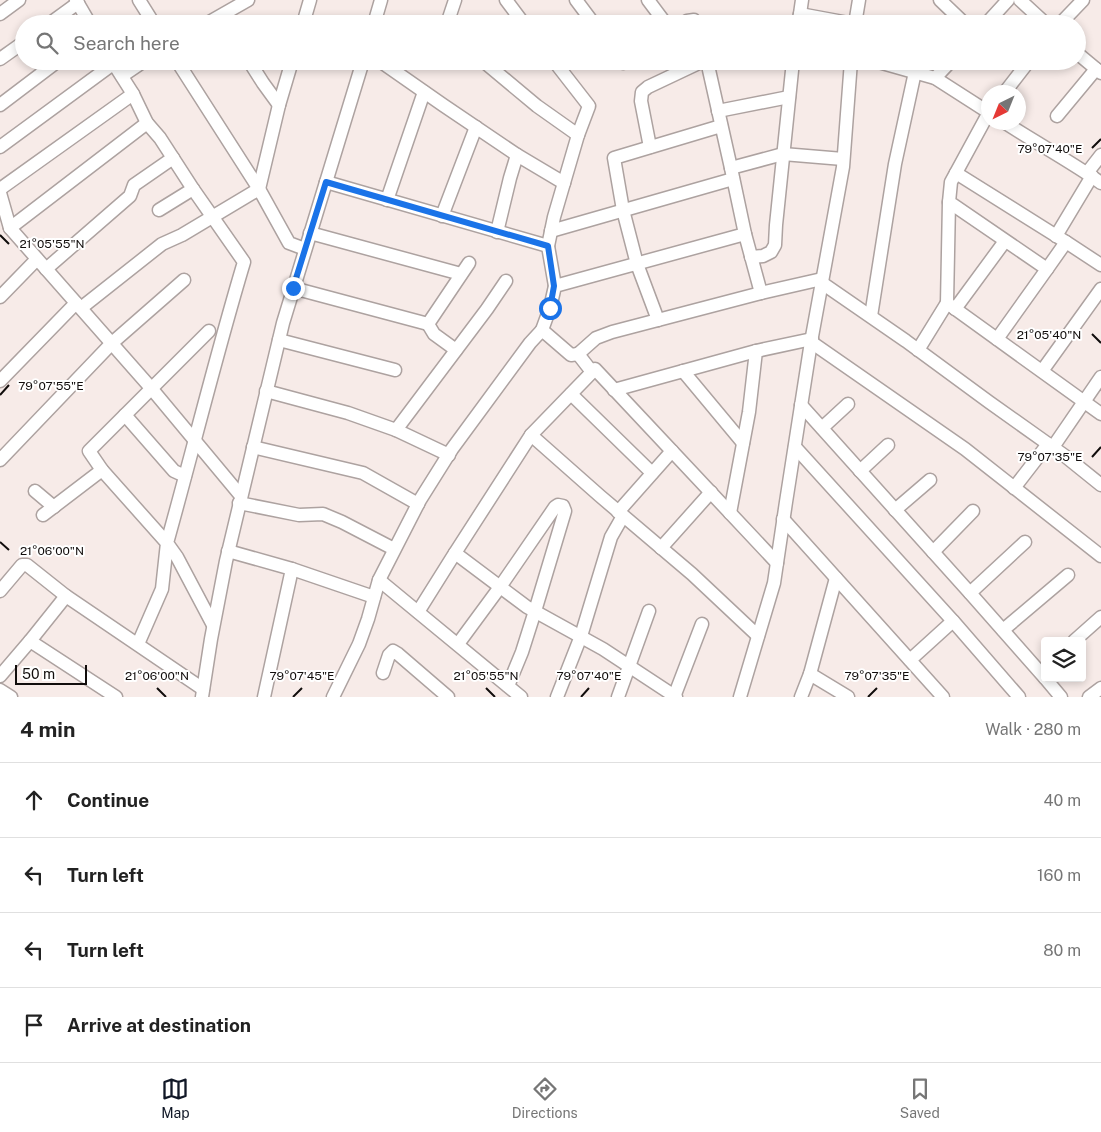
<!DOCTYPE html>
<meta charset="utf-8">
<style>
body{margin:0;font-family:"Public Sans",sans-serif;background:#f6f6f6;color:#222}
.controls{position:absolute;right:15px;bottom:15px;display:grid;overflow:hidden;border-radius:5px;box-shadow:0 2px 8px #0003}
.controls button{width:45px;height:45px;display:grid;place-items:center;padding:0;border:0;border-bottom:1px solid #e0e0e0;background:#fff;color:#222;font:25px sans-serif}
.compass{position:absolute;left:981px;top:85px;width:45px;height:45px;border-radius:50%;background:#fff;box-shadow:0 2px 8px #0003;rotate:223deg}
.scale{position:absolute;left:15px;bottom:12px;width:72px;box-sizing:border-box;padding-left:5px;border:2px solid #110d0c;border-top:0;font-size:14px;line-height:18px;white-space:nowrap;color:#110d0c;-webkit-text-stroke:4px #fff;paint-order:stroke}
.stop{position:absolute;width:15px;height:15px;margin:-11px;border:4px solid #1a73e8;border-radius:50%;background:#fff}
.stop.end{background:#1a73e8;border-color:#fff;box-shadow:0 1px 5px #0008}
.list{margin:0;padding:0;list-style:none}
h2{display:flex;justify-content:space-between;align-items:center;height:65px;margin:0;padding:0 20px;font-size:21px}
h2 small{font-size:16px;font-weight:400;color:#767676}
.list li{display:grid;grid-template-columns:32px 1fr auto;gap:15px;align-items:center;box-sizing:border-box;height:75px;padding:0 20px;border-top:1px solid #e0e0e0}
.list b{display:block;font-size:19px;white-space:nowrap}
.list em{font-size:16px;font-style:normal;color:#767676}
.icon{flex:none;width:28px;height:28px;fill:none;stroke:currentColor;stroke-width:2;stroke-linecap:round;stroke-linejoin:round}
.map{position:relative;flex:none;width:1101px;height:697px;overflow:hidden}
.search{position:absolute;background:#fff;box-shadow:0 2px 8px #0003;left:15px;right:15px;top:15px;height:55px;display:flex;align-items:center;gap:12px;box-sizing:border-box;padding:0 18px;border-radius:28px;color:#767676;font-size:19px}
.sheet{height:365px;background:#fff}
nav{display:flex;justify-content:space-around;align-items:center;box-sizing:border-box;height:70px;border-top:1px solid #e0e0e0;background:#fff;font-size:14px;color:#767676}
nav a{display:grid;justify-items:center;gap:2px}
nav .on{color:#111827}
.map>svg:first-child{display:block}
</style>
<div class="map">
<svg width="1101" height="697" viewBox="0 0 1101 697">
<rect width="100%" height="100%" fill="#f7ebe8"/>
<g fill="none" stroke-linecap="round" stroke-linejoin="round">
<defs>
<g id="minor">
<path d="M76,0l14,24"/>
<path d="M139,0l15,24"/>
<path d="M506,0l18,24"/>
<path d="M576,0l18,24"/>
<path d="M648,0l18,24"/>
<path d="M940,0l25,24"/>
<path d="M1020,0l26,24"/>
<path d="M0,14l19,-14"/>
<path d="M800,14l2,-14"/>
<path d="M49,24l29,-21"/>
<path d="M206,24l42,-24"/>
<path d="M303,24l7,-24"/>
<path d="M374,24l7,-24"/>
<path d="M447,24l8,-24"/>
<path d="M683,24l4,-3 7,-1 1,4"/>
<path d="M798,24l2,-10 54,10"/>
<path d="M855,24l4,-24"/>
<path d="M986,24l22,-24"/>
<path d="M1060,24l23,-24"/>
<path d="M1077,53l24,20"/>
<path d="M0,59l24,-17"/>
<path d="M112,61l21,33 14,29 13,15 33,51 51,73c-28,93 -51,188 -77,281l10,14 36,68"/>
<path d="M177,61l82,128"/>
<path d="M249,61l14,22 16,22"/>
<path d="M380,61l63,44 74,50"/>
<path d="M483,61l54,45 41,29 -24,82 -6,29 7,40"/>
<path d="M554,61l35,45 -11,29"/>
<path d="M622,61l1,2"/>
<path d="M707,61l24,107 14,66 16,59"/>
<path d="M875,61l60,17 53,34"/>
<path d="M122,76l22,-15"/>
<path d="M935,78l16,-17"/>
<path d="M1005,92l24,-31"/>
<path d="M0,105l58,-44"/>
<path d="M718,111l71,-14"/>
<path d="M988,114l-37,68 -2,20 98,67 -50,70"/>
<path d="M1057,116l39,-47"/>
<path d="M1004,122c32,21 66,39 97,61"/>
<path d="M0,147l113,-83"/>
<path d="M650,147l-9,-46 1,-9 6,-5 55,-26"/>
<path d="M731,168l52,-14 60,5"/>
<path d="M956,173l110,69"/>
<path d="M1087,173l14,-18"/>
<path d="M326,182l222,64"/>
<path d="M0,189l133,-95"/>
<path d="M259,189l20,-84 13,-44"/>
<path d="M0,193l10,35 141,160 90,108"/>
<path d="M387,200l37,-108"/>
<path d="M159,210l34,-21"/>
<path d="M442,216l34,-89"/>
<path d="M10,228l137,-105"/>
<path d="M551,231l182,-52"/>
<path d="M497,232l13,-54 7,-23 47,28"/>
<path d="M310,233l151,41"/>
<path d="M1056,236l36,-60"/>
<path d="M751,257l12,-1 8,-4 4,-7 1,-20 17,-164"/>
<path d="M46,269l84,-73 4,-11 39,-27"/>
<path d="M1047,269l19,-27 35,23"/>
<path d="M822,283l84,58 83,61 76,54 36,29"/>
<path d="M293,288l135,36 41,-61"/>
<path d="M0,297l37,-38"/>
<path d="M947,303l2,-101"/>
<path d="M81,308l81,-64 20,-9 77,-46 30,54 16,6"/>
<path d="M955,309l50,-68"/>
<path d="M871,316l24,-152 20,-92"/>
<path d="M658,320l-21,-56 -14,-54 -9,-52 107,-32"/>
<path d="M428,324l6,10 22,16"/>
<path d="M542,330l8,-22 5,-22 190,-52"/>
<path d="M279,340l116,30"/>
<path d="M811,342l154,107 136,107"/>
<path d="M918,350l29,-47 154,111"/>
<path d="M683,371l60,72"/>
<path d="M1042,371l59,-82"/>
<path d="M592,372l-14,-18 18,-16 16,-6 149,-39 61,-14"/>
<path d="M0,381l76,-78"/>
<path d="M614,390l142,-39 56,-12"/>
<path d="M266,391l82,22 48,17 53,25"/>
<path d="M571,394l81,79"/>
<path d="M801,405l169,188 75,85"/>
<path d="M125,415l49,56 11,5"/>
<path d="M822,428l26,-24"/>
<path d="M396,430l91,-121 19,-28"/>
<path d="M531,435l69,61 92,78 66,62"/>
<path d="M253,447l110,26 55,31"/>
<path d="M795,447l158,174 66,76"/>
<path d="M1053,447l48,-70"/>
<path d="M0,460l112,-117 72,-63"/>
<path d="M860,471l28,-26"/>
<path d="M1014,488l34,-44"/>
<path d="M35,491l19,16"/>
<path d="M239,503l60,12 24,-1 19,8 52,27"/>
<path d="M895,510l35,-30"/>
<path d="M618,512l54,-61"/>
<path d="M730,513l19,-101 7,-61"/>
<path d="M43,515l59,-45"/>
<path d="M783,519l160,178"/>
<path d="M661,548l50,-56"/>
<path d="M228,551l64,18 -28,128"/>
<path d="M933,552l40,-41"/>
<path d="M455,553l76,-118 64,-66 182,194"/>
<path d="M292,569l82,28"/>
<path d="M379,580l142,117"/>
<path d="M0,591l22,-26h5l39,31"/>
<path d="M970,593l55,-51"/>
<path d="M418,612l37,-59 72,54 76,42 73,48"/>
<path d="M1003,630l65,-55"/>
<path d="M30,641l36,-45 137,93"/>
<path d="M1074,641l27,-24"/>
<path d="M138,644l24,-55 5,-46 -65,-73 -13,-19 120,-120"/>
<path d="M458,644l42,-57 55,-80 3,-2 5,1 2,5 -30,100 -13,41 -14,34"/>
<path d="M910,660l43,-39"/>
<path d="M383,673l6,-18 4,-4 5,3 50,43"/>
<path d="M810,674l38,23"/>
<path d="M0,676l30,-35 86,56"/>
<path d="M1045,678l16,19"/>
<path d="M0,690l11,7"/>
<path d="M202,697l9,-58 15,-78 57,-238 80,-262"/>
<path d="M333,697l26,-53 9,-25 11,-39 41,-80 32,-51 78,-106 12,-13 29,25 7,-1"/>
<path d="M557,697l24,-61 30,-99 12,-21"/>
<path d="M618,697l31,-86"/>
<path d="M674,697l28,-73"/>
<path d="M740,697l34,-114 12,-81 25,-160 32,-175 8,-106"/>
<path d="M801,697l9,-23 26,-96"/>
<path d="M1089,697l12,-9"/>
</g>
</defs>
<use href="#minor" stroke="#ada2a0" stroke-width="15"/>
<use href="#minor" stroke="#fff" stroke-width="12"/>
</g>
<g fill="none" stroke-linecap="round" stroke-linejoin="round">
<path stroke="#1a73e8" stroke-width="6" d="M293,288l33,-106 222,64 6,40 -4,22"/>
</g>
<path fill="none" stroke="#110d0c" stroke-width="2" d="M1092,148l9,-9M0,235l9,9M1092,334l9,9M0,395l9,-10M1092,457l9,-10M0,542l9,8M157,688l9,9M486,688l9,9M293,697l9,-9M581,697l8,-9M868,697l9,-9"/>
<g font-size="12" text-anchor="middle" fill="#110d0c" stroke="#fff" stroke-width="4" stroke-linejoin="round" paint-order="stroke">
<text x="1050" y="153">79°07'40"E</text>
<text x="52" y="248">21°05'55"N</text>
<text x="1049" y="339">21°05'40"N</text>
<text x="51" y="390">79°07'55"E</text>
<text x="1050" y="461">79°07'35"E</text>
<text x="52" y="555">21°06'00"N</text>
<text x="302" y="680">79°07'45"E</text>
<text x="589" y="680">79°07'40"E</text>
<text x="877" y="680">79°07'35"E</text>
<text x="157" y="680">21°06'00"N</text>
<text x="486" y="680">21°05'55"N</text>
</g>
</svg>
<div class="controls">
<button><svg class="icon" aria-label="layers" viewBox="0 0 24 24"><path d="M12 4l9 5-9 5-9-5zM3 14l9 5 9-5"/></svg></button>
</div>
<svg class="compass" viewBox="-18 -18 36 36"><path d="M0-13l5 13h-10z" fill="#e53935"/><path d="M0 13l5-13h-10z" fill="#767676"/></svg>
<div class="scale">50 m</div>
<div class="stop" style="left:550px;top:308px"></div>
<div class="stop end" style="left:293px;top:288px"></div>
<div class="search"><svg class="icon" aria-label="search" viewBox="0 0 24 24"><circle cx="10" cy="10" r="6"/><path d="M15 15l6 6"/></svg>Search here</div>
</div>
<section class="sheet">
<h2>4 min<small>Walk · 280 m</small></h2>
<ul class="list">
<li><svg class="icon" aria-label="ahead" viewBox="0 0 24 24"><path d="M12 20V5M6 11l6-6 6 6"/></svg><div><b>Continue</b></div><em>40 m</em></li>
<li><svg class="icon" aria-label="left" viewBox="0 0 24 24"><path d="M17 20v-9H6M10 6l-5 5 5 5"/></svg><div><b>Turn left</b></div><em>160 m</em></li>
<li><svg class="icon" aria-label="left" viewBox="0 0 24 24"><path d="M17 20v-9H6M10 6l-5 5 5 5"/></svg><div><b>Turn left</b></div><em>80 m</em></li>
<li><svg class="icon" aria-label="arrive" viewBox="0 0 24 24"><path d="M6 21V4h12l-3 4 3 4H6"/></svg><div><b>Arrive at destination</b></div></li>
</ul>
</section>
<nav>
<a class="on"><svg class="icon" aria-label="map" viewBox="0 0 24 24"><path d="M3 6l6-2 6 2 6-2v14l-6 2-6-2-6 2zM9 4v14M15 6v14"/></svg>Map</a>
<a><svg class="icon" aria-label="directions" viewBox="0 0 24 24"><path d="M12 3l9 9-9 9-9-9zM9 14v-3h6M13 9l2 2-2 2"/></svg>Directions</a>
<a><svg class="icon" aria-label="saved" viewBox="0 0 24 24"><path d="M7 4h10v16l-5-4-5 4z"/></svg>Saved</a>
</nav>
